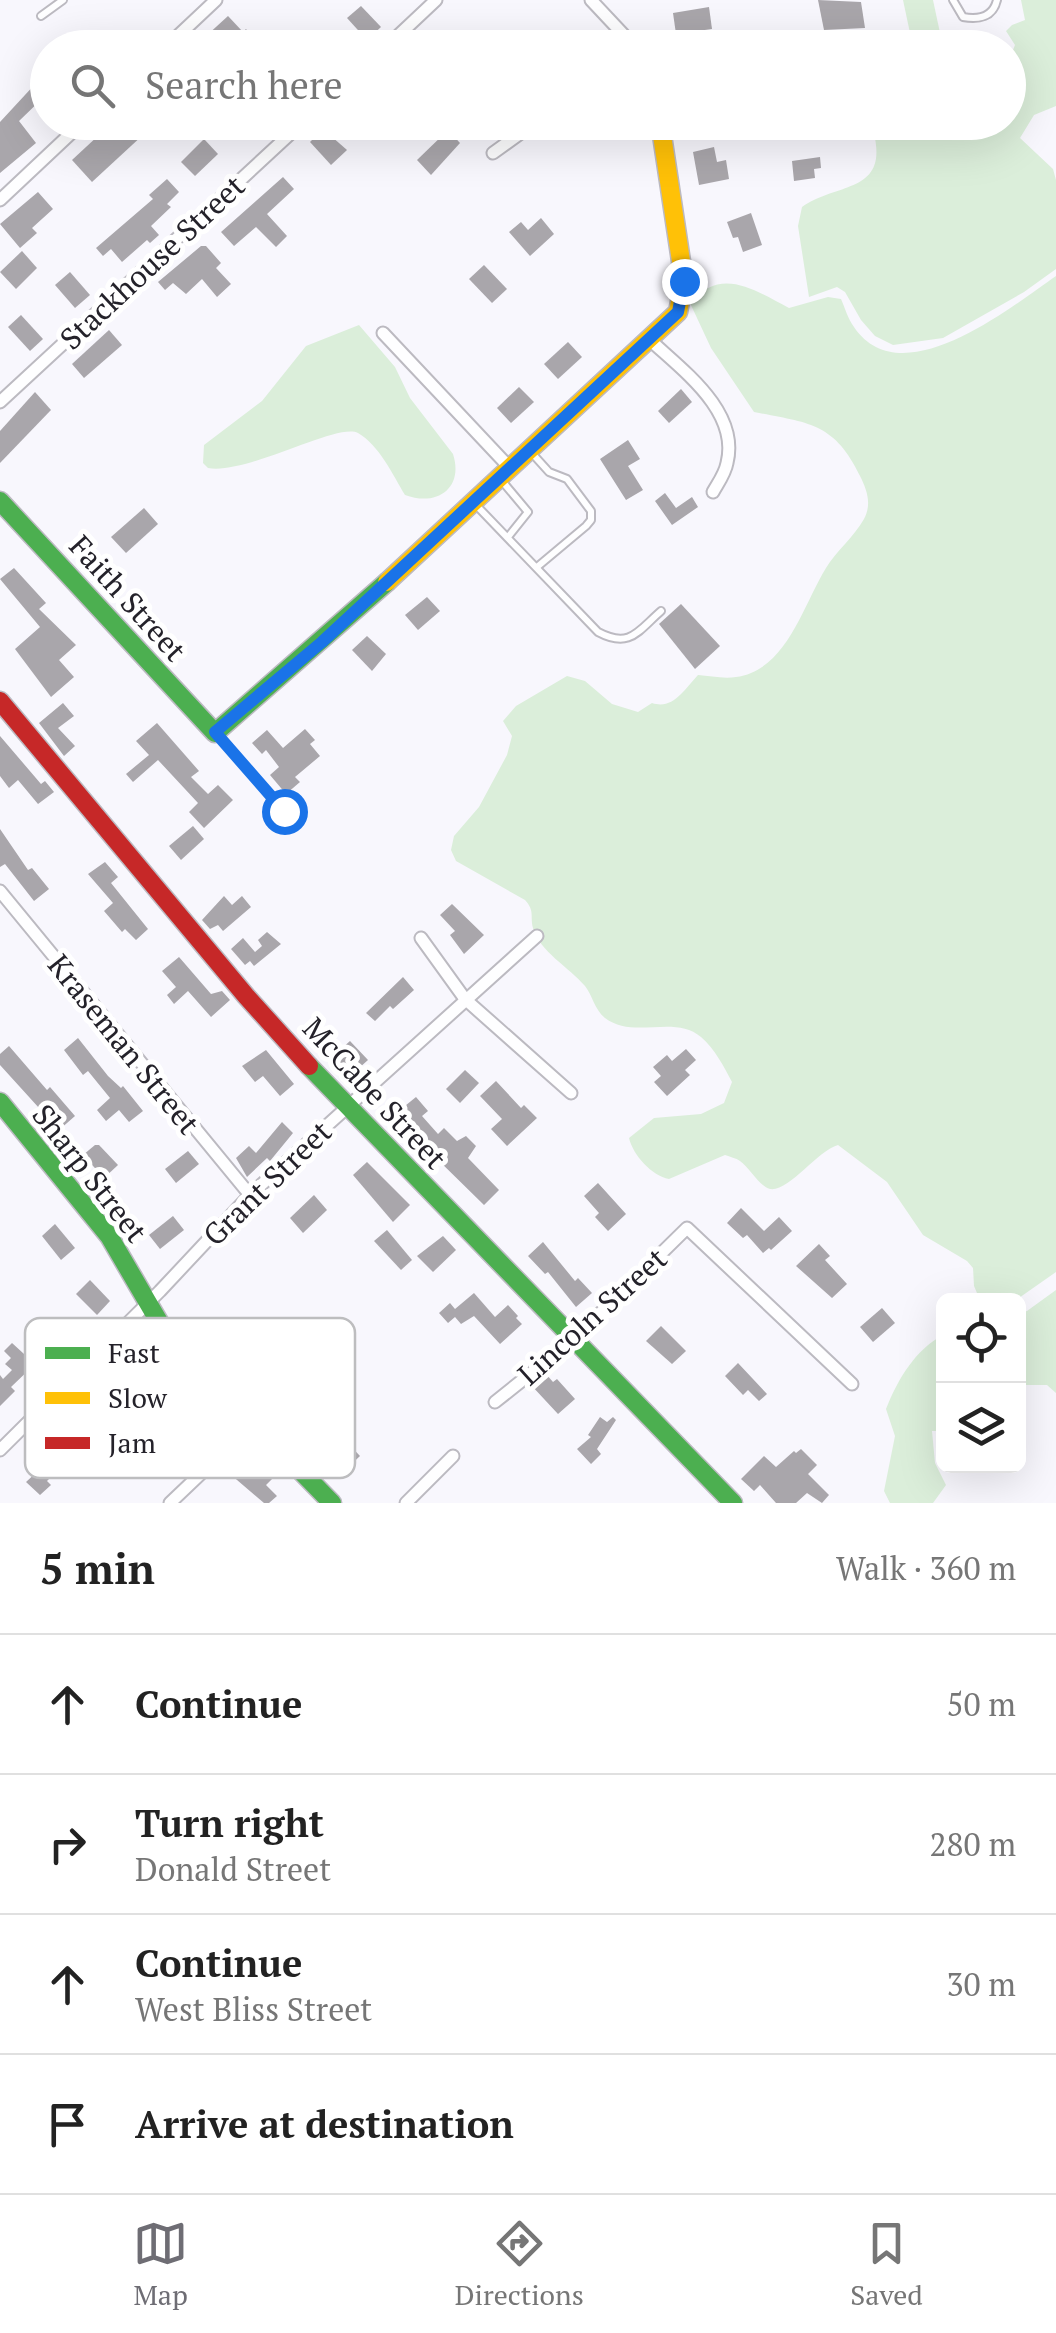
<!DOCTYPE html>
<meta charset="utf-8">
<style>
body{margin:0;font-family:"PT Serif",serif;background:#f6f6f6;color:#222}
.controls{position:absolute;right:30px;bottom:30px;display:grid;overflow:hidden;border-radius:15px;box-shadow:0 10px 40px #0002}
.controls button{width:90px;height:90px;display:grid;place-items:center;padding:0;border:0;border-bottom:2px solid #e0e0e0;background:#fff;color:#222;font:50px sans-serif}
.stop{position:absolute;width:30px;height:30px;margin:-22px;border:8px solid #1a73e8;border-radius:50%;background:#fff}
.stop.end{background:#1a73e8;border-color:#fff;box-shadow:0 2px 10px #0008}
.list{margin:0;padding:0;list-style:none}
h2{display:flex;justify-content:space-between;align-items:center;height:130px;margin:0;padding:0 40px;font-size:42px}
h2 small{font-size:32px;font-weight:400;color:#767676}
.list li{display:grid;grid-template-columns:65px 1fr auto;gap:30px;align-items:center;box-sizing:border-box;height:140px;padding:0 40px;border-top:2px solid #e0e0e0}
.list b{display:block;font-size:38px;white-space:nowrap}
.list p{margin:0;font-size:32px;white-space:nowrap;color:#767676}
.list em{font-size:32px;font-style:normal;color:#767676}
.icon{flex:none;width:55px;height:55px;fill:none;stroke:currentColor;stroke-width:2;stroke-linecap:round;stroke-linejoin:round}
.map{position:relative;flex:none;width:1056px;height:1503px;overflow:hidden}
.search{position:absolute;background:#fff;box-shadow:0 10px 40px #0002;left:30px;right:30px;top:30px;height:110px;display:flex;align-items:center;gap:25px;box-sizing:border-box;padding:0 35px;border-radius:55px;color:#767676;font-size:38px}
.sheet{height:690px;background:#fff}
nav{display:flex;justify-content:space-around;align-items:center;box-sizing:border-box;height:140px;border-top:2px solid #e0e0e0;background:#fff;font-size:28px;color:#767676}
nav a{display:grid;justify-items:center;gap:5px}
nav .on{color:#6e6d74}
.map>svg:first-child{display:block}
</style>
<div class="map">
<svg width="1056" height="1503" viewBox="0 0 1056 1503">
<rect width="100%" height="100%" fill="#f8f7fd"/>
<g fill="#dbeeda">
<path d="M903,0h30l10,47h-30z"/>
<path d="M1021,0h35v106l-22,9 -14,23 33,31 3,11v89l-32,23 -81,46 -50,7 -18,-9 -14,-16 -16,-28 -8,-5 -28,10 -11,-71 4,-19c37,-26 92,-12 69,-84l137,-1 1,-62 6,-15 -9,-14 6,-6 13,-5z"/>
<path d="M1056,276v996l-40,28h-36l-6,-14 -1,-18 -6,-7 -44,-26 -36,-53 -49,-37c-21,6 -49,47 -68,44 -11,-3 -20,-21 -30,-28 -4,-3 -10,-4 -15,-6l-56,24c-17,-3 -36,-24 -40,-41l25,-20 47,-4 23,-11 8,-21c-8,-15 -17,-33 -31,-45 -27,-23 -67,3 -96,-19 -11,-9 -12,-22 -20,-32 -15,-18 -46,-35 -52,-58 -3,-12 2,-17 -8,-28l-69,-39 -5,-11 3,-14 25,-29 28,-52 5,-19 -9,-15 13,-15 51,-30 18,5 27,23 26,8 14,-9c21,7 32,-13 46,-28 12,1 26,4 38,2 51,-7 67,-72 90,-109 10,-17 28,-31 38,-49 8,-15 3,-29 -4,-43 -26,-54 -52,-53 -106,-64l-43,-64 -21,-45c31,-37 64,-13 99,5l39,-11 13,2c4,9 7,20 13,28 47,70 157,-20 202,-51z"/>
<path d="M359,325l36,42 15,31 43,56c11,34 -16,53 -48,41 -12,-20 -26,-50 -47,-62 -21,-11 -110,42 -150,35l-5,-5 1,-18 58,-44 44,-55z"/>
<path d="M1056,1290v103l-9,-8h-29l1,-72 8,-2z"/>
<path d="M943,1335v96h-11l3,32 11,22 -13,18h-43l-6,-12 11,-55 -9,-27c12,-30 29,-59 57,-74z"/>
</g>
<g fill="#a9a6ab">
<path d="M818,0l43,2 4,26 -41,2z"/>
<path d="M361,6l20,21 -14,13 -20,-22z"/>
<path d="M709,7l3,22 -36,5 -3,-21z"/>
<path d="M228,16l15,16 3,-3 7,9 -10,10h-50z"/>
<path d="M37,82l11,11 -29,28 17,22 -36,30v-51z"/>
<path d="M113,122h44l-65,60 -20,-22z"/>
<path d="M323,129l24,21 -16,15 -21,-23z"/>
<path d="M448,130l12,13 -29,32 -14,-15z"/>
<path d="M204,139l14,15 -23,22 -14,-14z"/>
<path d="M714,147l3,15 9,-2 3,19 -30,6 -6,-33z"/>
<path d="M820,157l1,11 -7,1 1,9 -21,3 -2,-20z"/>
<path d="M283,177l11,12 -27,25 20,22 -11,11 -20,-20 -22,19 -13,-14z"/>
<path d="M167,179l12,13 -12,12 4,3 -20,19 8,9 -9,8 -3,-3 -25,22 -11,-13 -8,7 -7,-8 57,-49 -4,-4z"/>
<path d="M38,192l15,17 -21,19 5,5 -17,15 -20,-24z"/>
<path d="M751,213l11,32 -19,7 -5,-15 -5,1 -6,-16z"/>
<path d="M541,218l13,16 -24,22 -21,-24 12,-10 7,8z"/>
<path d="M201,246h5l15,17 -5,5 15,16 -14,13 -15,-18 -16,15 -13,-11 -8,7 -7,-8z"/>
<path d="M22,251l15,17 -21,21 -16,-17z"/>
<path d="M484,265l23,24 -15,14 -23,-24z"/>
<path d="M70,272l20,23 -15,13 -20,-23z"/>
<path d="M21,315l22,24 -13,12 -22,-24z"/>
<path d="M109,330l13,15 -38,33 -12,-14z"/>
<path d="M568,342l14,15 -24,22 -14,-15z"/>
<path d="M519,387l15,15 -23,21 -14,-15z"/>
<path d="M681,389l11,13 -23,21 -11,-12z"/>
<path d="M35,392l16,18 -51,53v-32z"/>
<path d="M628,440l12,19 -12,7 15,24 -17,10 -26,-41z"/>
<path d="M665,493l11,15 16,-11 6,10 -26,18 -17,-24z"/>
<path d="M144,508l14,16 -32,29 -15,-16z"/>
<path d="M14,568l32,35 -7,6 37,36 -17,15 15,17 -23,20 -36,-48 25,-22 -40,-48z"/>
<path d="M427,597l13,14 -22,19 -13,-15z"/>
<path d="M681,604l39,42 -25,23 -36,-45z"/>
<path d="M367,636l19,18 -14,17 -20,-21z"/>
<path d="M63,703l11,13 -16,12 17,18 -11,10 -25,-33z"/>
<path d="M157,723l42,48 -8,6 17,17 10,-9 15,15 -29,28 -15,-16 9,-9 -40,-43 -25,22 -7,-8 23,-19 -13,-14z"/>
<path d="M305,729l10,11 -5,4 10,12 -25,21 5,5 -14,12 -16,-19 9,-8 -13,-17 -4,4 -10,-11 15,-13 16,18z"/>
<path d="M0,736l41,48 4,-3 9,11 -16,12 -20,-24 -9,8 -9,-12z"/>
<path d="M193,826l11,13 -23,21 -12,-14z"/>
<path d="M0,829l28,41 4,-2 17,21 -15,12 -29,-37 -5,3z"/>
<path d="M105,862l13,15 -7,6 37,46 -12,11 -11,-11 -3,3 -18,-21 9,-8 -25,-29z"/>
<path d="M224,896l8,9 10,-9 9,11 -28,24 -5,-6 -8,4 -8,-9z"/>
<path d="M452,904l32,31 -20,19 -14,-19 5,-4 -15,-16z"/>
<path d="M267,932l14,12 -27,22 -4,-5 -5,4 -14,-16 12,-11 12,14 7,-6 -4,-6z"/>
<path d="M179,957l32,37 11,-3 8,9 -19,17 -23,-26 -14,13 -7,-9 9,-8 -14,-16z"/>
<path d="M403,977l11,13 -21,19 -3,-3 -15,15 -9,-8z"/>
<path d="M326,1035l14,15 10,-9 18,19 -19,17 -34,-32z"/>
<path d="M78,1038l30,38 13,12 2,-2 20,25 -14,11 -10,-12 -13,11 -9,-11 13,-12 -22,-27 -5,4 -19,-25z"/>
<path d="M9,1046l38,44 3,-3 25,29 -16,14 -59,-65v-11z"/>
<path d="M686,1049l10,11 -11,10 5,5 -23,21 -13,-14 7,-6 -8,-9 14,-12 5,6z"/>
<path d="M266,1050l28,34 -14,12 -17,-20 -8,6 -13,-16z"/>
<path d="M465,1070l14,13 -19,20 -14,-14z"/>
<path d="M496,1081l25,27 3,-3 13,13 -30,28 -16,-17 11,-10 -22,-23z"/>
<path d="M416,1097l12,14 -6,5 16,18 6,-6 13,13 9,-5 10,10 -8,12 31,32 -15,15 -52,-51 -3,4 -16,-16 -6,5 -11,-14 11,-9 -7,-14z"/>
<path d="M282,1122l11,11 -23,28 -3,-3 -20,19 -11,-19 13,-12 7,7z"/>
<path d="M95,1145h4l19,20 -14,13 -21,-23z"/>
<path d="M188,1151l11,13 -23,19 -11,-14z"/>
<path d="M367,1162l43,43 -17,17 -40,-47z"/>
<path d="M598,1183l28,31 -18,17 -13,-14 4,-4 -15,-17z"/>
<path d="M314,1195l13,15 -24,23 -13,-15z"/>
<path d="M741,1208l23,23 15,-14 13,14 -21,19 -2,-2 -6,5 -16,-18 -4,3 -16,-15z"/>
<path d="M173,1216l11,14 -24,19 -11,-14z"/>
<path d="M55,1224l20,24 -14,12 -19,-24z"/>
<path d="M387,1230l25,30 -11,10 -27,-29z"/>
<path d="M443,1236l13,14 -23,22 -16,-16z"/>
<path d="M543,1242l32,39 3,-3 14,15 -16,14 -28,-35 -3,2 -17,-18z"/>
<path d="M819,1244l11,12 -5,4 22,24 -15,14 -36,-32z"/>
<path d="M90,1280l20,21 -13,14 -21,-21z"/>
<path d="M474,1293l21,24 13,-12 10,11 -2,2 6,6 -22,20 -26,-28 -13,8 -6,-7 -7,6 -9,-10 11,-10 5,6z"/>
<path d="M882,1308l13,15 -22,19 -13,-15z"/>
<path d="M661,1326l25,25 -14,13 -26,-23z"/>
<path d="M12,1343l23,21 -24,23 4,4 -15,15v-31l3,4 9,-9 -7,-6 6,-6 -7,-7z"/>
<path d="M738,1363l29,31 -8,7 -11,-11 -5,5 -18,-19z"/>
<path d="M546,1374l7,8 4,-3 18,20 -17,15 -27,-29z"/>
<path d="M600,1417l7,5 6,-5 3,3 -19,29 4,5 -10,10 -14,-15 14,-12 -3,-2z"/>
<path d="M317,1431l20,16 8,-7 15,16 -20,19 -21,-22 -9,5 -10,-11z"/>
<path d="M54,1440l17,17 -24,24 4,4 -11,10 -14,-13 13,-12 -5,-5z"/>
<path d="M256,1448l15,14 -4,4 9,9 -10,10 11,11 -8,7h-5l-34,-29z"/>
<path d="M801,1449l16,16 -9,9 21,21 -7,8 -15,-10 -11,10h-20l-16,-18 -6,6 -13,-12 23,-23 12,11 18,-16 2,2z"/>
</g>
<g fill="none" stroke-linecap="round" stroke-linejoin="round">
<defs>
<g id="lane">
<path d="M953,0l10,17c16,3 30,0 34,-17"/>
<path d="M41,16l22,-16"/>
<path d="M807,48l23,-4"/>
<path d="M530,451l19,21 18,7 24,32v9l-5,6 -49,41"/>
<path d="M502,481l26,31 -20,25"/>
<path d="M475,504l123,128c32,17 40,-1 63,-21"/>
<path d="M216,733l68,78"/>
</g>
<g id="street">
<path d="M591,0l45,48"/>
<path d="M165,48l51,-48"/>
<path d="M385,48l51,-48"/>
<path d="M493,153l43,-31"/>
<path d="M0,200l83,-78"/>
<path d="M383,333l128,136"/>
<path d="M649,339c33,31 91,72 78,124 -2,11 -9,20 -14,29"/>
<path d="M0,402l303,-280"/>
<path d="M0,891l250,304"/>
<path d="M421,938l44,61 106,94"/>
<path d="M495,1402l79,-63 113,-111 165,156"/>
<path d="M0,1450l160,-159 90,-96 287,-259"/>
<path d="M170,1503l84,-80"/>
<path d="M406,1503l47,-47"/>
</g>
<g id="fast">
<path d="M0,501l215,232 172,-151"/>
<path d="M309,1066l424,437"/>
<path d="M0,1102l109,134 56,96 167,171"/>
</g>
<path id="slow" d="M387,582l291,-270 6,-31 -24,-159"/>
<path id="jam" d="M0,701l246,295 63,70"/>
</defs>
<use href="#lane" stroke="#bcbac1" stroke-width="10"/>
<use href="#street" stroke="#bcbac1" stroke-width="15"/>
<use href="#fast" stroke="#bcbac1" stroke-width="21"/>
<use href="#slow" stroke="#bcbac1" stroke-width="21"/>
<use href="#jam" stroke="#bcbac1" stroke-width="21"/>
<use href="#lane" stroke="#fefeff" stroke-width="6"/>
<use href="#street" stroke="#fefeff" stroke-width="11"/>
<use href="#fast" stroke="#4caf50" stroke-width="18"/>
<use href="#slow" stroke="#ffc107" stroke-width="18"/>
<use href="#jam" stroke="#c62828" stroke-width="18"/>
</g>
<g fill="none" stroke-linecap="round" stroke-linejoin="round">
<path stroke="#1a73e8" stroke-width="12" d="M284,811l-69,-79 107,-90 356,-330 6,-31"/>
</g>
<g text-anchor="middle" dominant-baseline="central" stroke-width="10" stroke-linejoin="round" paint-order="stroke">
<g font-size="30" fill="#24222a" stroke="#fff">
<text transform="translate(152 262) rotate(-43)">Stackhouse Street</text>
<text transform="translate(128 598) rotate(48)">Faith Street</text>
<text transform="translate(124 1044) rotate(51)">Kraseman Street</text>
<text transform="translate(375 1093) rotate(47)">McCabe Street</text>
<text transform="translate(90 1173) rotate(52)">Sharp Street</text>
<text transform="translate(267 1183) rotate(-44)">Grant Street</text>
<text transform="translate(592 1316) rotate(-42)">Lincoln Street</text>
</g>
</g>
<rect x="25" y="1318" width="330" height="160" rx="15" fill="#fff" stroke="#bdbdbf" stroke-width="2.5"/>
<rect x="45" y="1347" width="45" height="12" fill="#4caf50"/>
<rect x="45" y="1392" width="45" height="12" fill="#ffc107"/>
<rect x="45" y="1437" width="45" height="12" fill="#c62828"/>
<g font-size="28" fill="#24222a">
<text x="108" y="1363">Fast</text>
<text x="108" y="1408">Slow</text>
<text x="108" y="1453">Jam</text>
</g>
</svg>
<div class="controls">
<button><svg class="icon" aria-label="locate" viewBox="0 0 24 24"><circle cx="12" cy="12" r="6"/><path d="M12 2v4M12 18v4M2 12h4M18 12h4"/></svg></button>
<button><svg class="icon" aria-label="layers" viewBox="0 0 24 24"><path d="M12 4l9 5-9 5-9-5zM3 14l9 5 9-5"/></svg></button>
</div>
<div class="stop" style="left:284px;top:811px"></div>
<div class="stop end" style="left:684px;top:281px"></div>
<div class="search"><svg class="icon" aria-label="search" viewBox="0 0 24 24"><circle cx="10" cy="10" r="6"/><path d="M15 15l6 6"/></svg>Search here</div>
</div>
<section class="sheet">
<h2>5 min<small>Walk · 360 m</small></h2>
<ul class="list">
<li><svg class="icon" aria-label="ahead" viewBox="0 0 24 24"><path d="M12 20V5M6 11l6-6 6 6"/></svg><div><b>Continue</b></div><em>50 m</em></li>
<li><svg class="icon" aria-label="right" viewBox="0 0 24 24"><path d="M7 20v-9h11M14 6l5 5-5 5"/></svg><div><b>Turn right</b><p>Donald Street</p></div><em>280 m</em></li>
<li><svg class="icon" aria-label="ahead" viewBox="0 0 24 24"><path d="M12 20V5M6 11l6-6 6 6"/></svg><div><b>Continue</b><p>West Bliss Street</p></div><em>30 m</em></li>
<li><svg class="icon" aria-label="arrive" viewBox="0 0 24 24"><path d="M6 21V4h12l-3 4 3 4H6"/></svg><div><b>Arrive at destination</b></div></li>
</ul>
</section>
<nav>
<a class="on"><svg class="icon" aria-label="map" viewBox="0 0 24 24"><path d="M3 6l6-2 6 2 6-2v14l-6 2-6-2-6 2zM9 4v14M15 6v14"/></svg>Map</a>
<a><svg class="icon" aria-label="directions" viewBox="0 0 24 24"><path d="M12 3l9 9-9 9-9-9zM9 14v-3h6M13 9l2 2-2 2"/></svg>Directions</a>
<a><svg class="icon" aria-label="saved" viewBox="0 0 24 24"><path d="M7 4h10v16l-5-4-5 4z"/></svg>Saved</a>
</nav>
